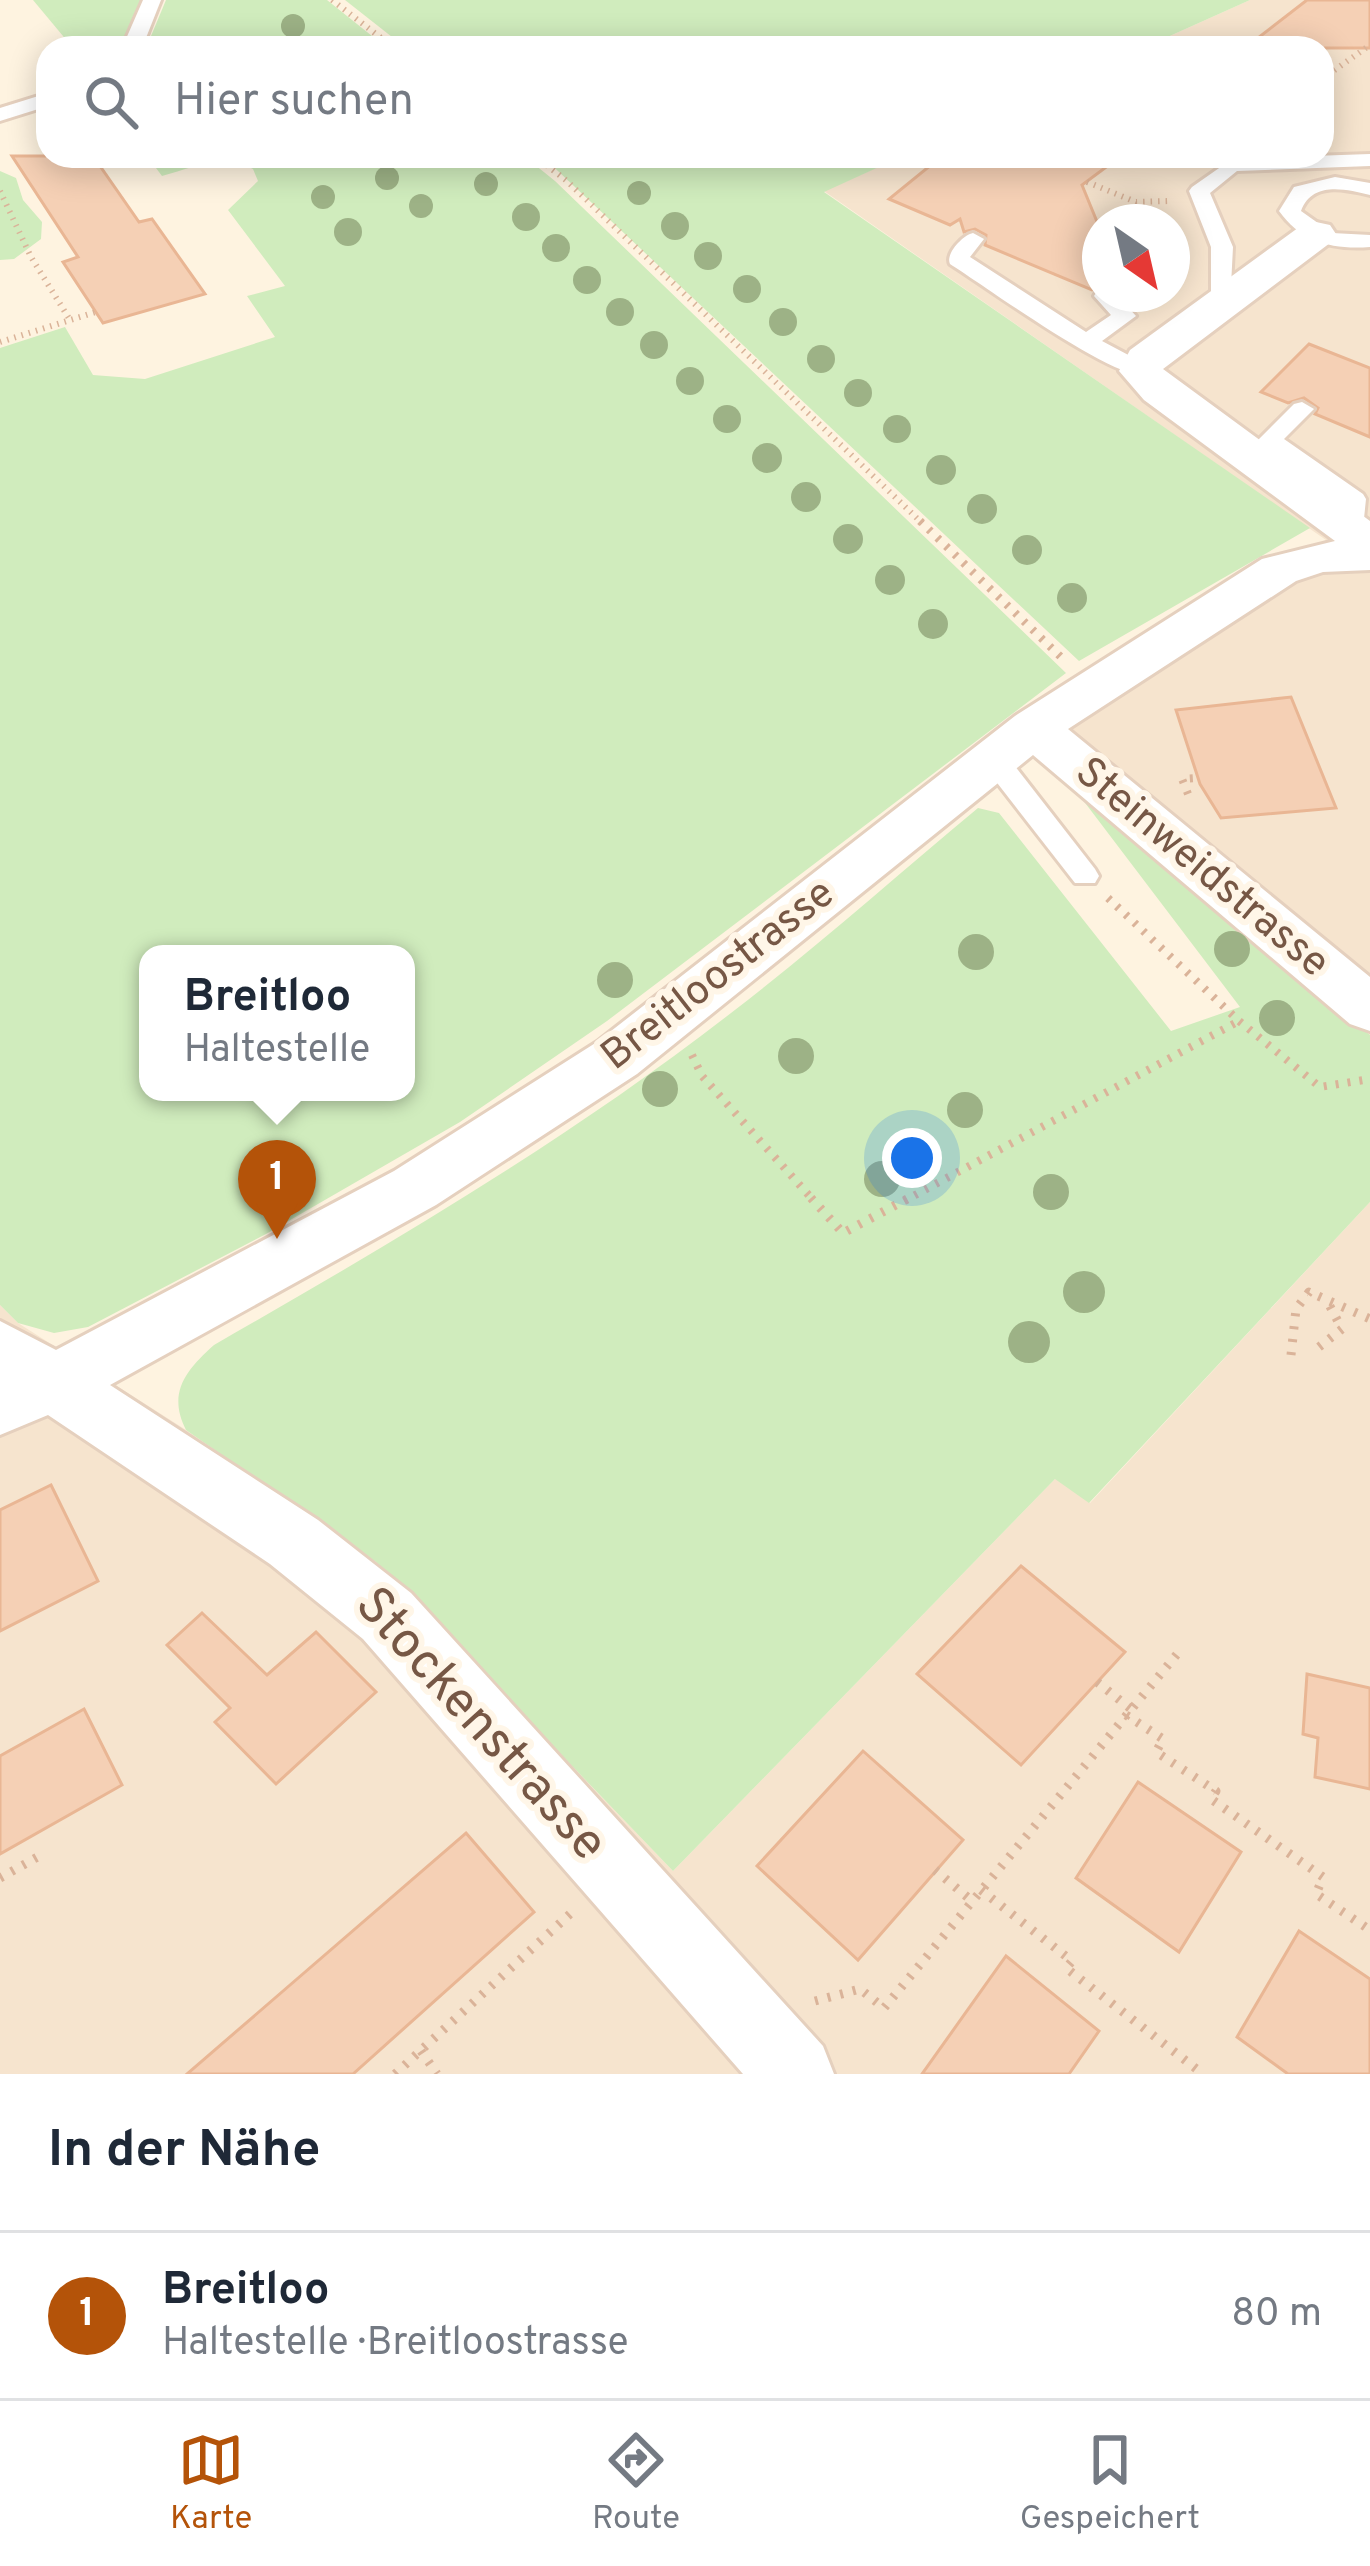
<!DOCTYPE html>
<html lang="de">
<meta charset="utf-8">
<style>
body{margin:0;font-family:Overpass,sans-serif;background:#f6f6f7;color:#1f2937}
.compass{position:absolute;left:1082px;top:204px;width:108px;height:108px;border-radius:50%;background:#fff;box-shadow:0 6px 30px #0003;rotate:146deg}
.you{position:absolute;left:912px;top:1158px;width:42px;height:42px;margin:-30px;border:9px solid #fff;border-radius:50%;background:#1a73e8;box-shadow:0 0 0 18px #1a73e833}
.badge{display:grid;place-items:center;width:78px;height:78px;border-radius:50%;background:#b45309;color:#fff;font-size:39px;font-weight:700}
.pin{position:absolute;translate:-50% -99px;filter:drop-shadow(0 3px 6px #0008)}
.pin::after{content:'';position:absolute;top:63px;width:42px;height:36px;background:inherit;clip-path:polygon(0 0,100% 0,50% 100%)}
.popup{position:absolute;left:139px;top:945px;width:276px;height:156px;box-sizing:border-box;display:grid;place-content:center;border-radius:24px;background:#fff;filter:drop-shadow(0 3px 9px #0005);font-size:39px;white-space:nowrap;color:#747a83}
.popup b{font-size:45px;color:#1f2937}
.popup::after{content:'';position:absolute;left:50%;top:100%;margin-left:-24px;border:24px solid transparent;border-top-color:#fff}
.list{margin:0;padding:0;list-style:none}
h2{display:flex;justify-content:space-between;align-items:center;height:156px;margin:0;padding:0 48px;font-size:51px}
h2 small{font-size:39px;font-weight:400;color:#747a83}
.list li{display:grid;grid-template-columns:78px 1fr auto;gap:36px;align-items:center;box-sizing:border-box;height:168px;padding:0 48px;border-top:3px solid #e0e1e3}
.list b{display:block;font-size:45px;white-space:nowrap}
.list p{margin:0;font-size:39px;white-space:nowrap;color:#747a83}
.list em{font-size:39px;font-style:normal;color:#747a83}
.icon{flex:none;width:66px;height:66px;fill:none;stroke:currentColor;stroke-width:2;stroke-linecap:round;stroke-linejoin:round}
.map{position:relative;flex:none;width:1370px;height:2074px;overflow:hidden}
.search{position:absolute;background:#fff;box-shadow:0 6px 30px #0003;left:36px;right:36px;top:36px;height:132px;display:flex;align-items:center;gap:30px;box-sizing:border-box;padding:0 42px;border-radius:36px;color:#747a83;font-size:45px}
.sheet{height:324px;background:#fff}
nav{display:flex;justify-content:space-around;align-items:center;box-sizing:border-box;height:168px;border-top:3px solid #e0e1e3;background:#fff;font-size:33px;color:#747a83}
nav a{display:grid;justify-items:center;gap:6px}
nav .on{color:#b45309}
.map>svg:first-child{display:block}
</style>
<div class="map">
<svg width="1370" height="2074" viewBox="0 0 1370 2074">
<rect width="100%" height="100%" fill="#fef3e0"/>
<g fill="#f6e4ce" fill-rule="evenodd">
<path d="M1250,0h120v1035l-299,-252 -26,-16 -12,-39 293,-188 -502,-349 79,-35h419v-108h-179zM1100,222h72v72h-72z"/>
<path d="M1370,1202v872h-1370v-769l18,18 168,107 190,132 297,309 383,-393 34,25z"/>
</g>
<g fill="#d0ecbd" fill-rule="evenodd">
<path d="M33,0h112l-22,48h-50z"/>
<path d="M166,0h161l60,48h-241z"/>
<path d="M345,0h905l-107,48h-737z"/>
<path d="M147,156h377l31,25 511,492 -459,348 -147,101 -194,112 -178,93 -34,6 -36,-10 -18,-18v-957l65,-21 28,48 52,4 130,-42 -28,-41 38,-10 -57,-76 30,-29 -5,-12c-29,-17 -61,-1 -91,7zM148,954h258v138h-258z"/>
<path d="M542,156h361l-79,36 486,336 -231,133z"/>
<path d="M0,171l16,7 7,22 19,22 -1,17 -27,20 -14,1z"/>
<path d="M1070,783l300,252v167l-281,301 -34,-24 -382,392 -297,-309 -190,-132c-19,-37 0,-60 28,-85 178,-102 355,-206 517,-332 85,-65 165,-137 247,-205l21,5 172,218 69,-24z"/>
</g>
<g fill="#f5d0b5" stroke="#e9b694" stroke-width="3">
<path d="M1307,0h63v48h-125z"/>
<path d="M12,156h81l46,66 13,-3 53,75 -102,29 -40,-61 15,-5z"/>
<path d="M942,156h179l-39,29 18,44v58l-8,3 -107,-45 1,-10 -11,-6 -11,3 -4,-13 -10,6 -61,-26z"/>
<path d="M1309,344l61,24v69l-55,-23 3,-6 -14,-10 -16,5 -27,-11z"/>
<path d="M1291,697l45,111 -115,10 -21,-34 -24,-74z"/>
<path d="M51,1485l47,96 -98,50v-121z"/>
<path d="M1021,1566l104,86 -104,113 -104,-91z"/>
<path d="M202,1613l65,62 49,-43 60,60 -100,92 -61,-62 15,-14 -63,-63z"/>
<path d="M1307,1674l63,14v101l-55,-12 3,-39 -15,-4z"/>
<path d="M84,1709l38,76 -122,69v-98z"/>
<path d="M863,1751l100,89 -105,120 -101,-94z"/>
<path d="M1138,1782l103,70 -62,100 -103,-74z"/>
<path d="M466,1833l68,79 -181,162h-166z"/>
<path d="M1299,1931l71,48v95h-82l-51,-37z"/>
<path d="M1006,1956l93,75 -30,43h-147z"/>
</g>
<g fill="none" stroke-linecap="round" stroke-linejoin="round">
<defs>
<g id="lane">
<path d="M143,0h18l-19,48h-20z"/>
<path d="M48,93v13l-48,15v-13z"/>
<path d="M1370,154v12l-133,5 -27,22 23,54 -3,58 -11,7 -8,-2v-63l-22,-56 3,-4 40,-28z"/>
<path d="M1335,177l35,6v12c-25,-6 -58,-14 -69,16l31,22 38,2v12c-37,3 -69,-5 -91,-36l15,-24z"/>
<path d="M973,233l11,6 -14,18 116,75 25,-17 -17,-19 3,-5 19,3 20,22 -34,25 47,25v10c-33,6 -164,-90 -199,-112 -5,-10 13,-29 23,-31z"/>
<path d="M1302,402l12,7 -30,30 79,55 3,5 -4,39 -9,2 -12,-8 1,-30 -84,-62 36,-36z"/>
<path d="M994,750l10,2 91,117 4,7 -4,7h-20l-91,-117 -4,-7z"/>
</g>
<path id="street" d="M1316,222l14,3 6,9 -6,9 -167,126 207,152v49l-47,2 -27,9 -228,148 302,248v54l-20,-7 -317,-269 -396,319 -201,131 -326,180 208,135 93,73 412,453 11,28h-91l-380,-435 -93,-75 -222,-149 -48,20v-114l56,29 338,-179 203,-129 418,-326 247,-157 73,-18 -191,-141 -25,-29 11,-21 172,-125z"/>
</defs>
<use href="#lane" stroke="#e5d0be" stroke-width="6"/>
<use href="#street" stroke="#e5d0be" stroke-width="6"/>
<g stroke="#dab399" stroke-width="6" stroke-dasharray="1.5 6" stroke-linecap="butt">
<path d="M332,0l62,48"/>
<path d="M1322,79l48,-34"/>
<path d="M535,156l32,25 356,343"/>
<path d="M1087,182l49,20 35,-1"/>
<path d="M0,191l31,66 39,63"/>
<path d="M0,342l96,-30"/>
</g>
<g stroke="#dab399" stroke-width="8" stroke-dasharray="3 9" stroke-linecap="butt">
<path d="M920,521l144,139"/>
<path d="M1188,794l-6,-15 16,-1"/>
<path d="M1108,898l131,123 81,66 50,-8"/>
<path d="M692,1055l10,21 112,125"/>
<path d="M904,1201l335,-180"/>
</g>
<g stroke="#dab399" stroke-width="9" stroke-dasharray="3 10" stroke-linecap="butt">
<path d="M811,1198l32,35 66,-35"/>
<path d="M1319,1347l23,-18 -16,-30"/>
<path d="M1291,1355l5,-46 13,-17 61,27"/>
<path d="M1097,1682l34,27"/>
<path d="M1126,1715l37,24 -7,13 60,39 -5,8 112,78 -7,17 54,36"/>
<path d="M935,1870l37,31"/>
<path d="M0,1878l41,-23"/>
<path d="M981,1890l91,71 -6,7 137,106"/>
<path d="M815,2001l45,-12 24,19 294,-355"/>
<path d="M421,2051l16,23"/>
<path d="M395,2074l176,-161"/>
</g>
<use href="#lane" fill="#fff" fill-rule="evenodd"/>
<use href="#street" fill="#fff" fill-rule="evenodd"/>
</g>
<g fill="#9db286">
<circle cx="293" cy="26" r="12"/>
<circle cx="387" cy="178" r="12"/>
<circle cx="486" cy="184" r="12"/>
<circle cx="639" cy="193" r="12"/>
<circle cx="323" cy="197" r="12"/>
<circle cx="421" cy="206" r="12"/>
<circle cx="526" cy="217" r="14"/>
<circle cx="675" cy="226" r="14"/>
<circle cx="348" cy="232" r="14"/>
<circle cx="556" cy="248" r="14"/>
<circle cx="708" cy="256" r="14"/>
<circle cx="587" cy="280" r="14"/>
<circle cx="747" cy="289" r="14"/>
<circle cx="620" cy="312" r="14"/>
<circle cx="783" cy="322" r="14"/>
<circle cx="654" cy="345" r="14"/>
<circle cx="821" cy="359" r="14"/>
<circle cx="690" cy="381" r="14"/>
<circle cx="858" cy="393" r="14"/>
<circle cx="727" cy="419" r="14"/>
<circle cx="897" cy="429" r="14"/>
<circle cx="767" cy="458" r="15"/>
<circle cx="941" cy="470" r="15"/>
<circle cx="806" cy="497" r="15"/>
<circle cx="982" cy="509" r="15"/>
<circle cx="848" cy="539" r="15"/>
<circle cx="1027" cy="550" r="15"/>
<circle cx="890" cy="580" r="15"/>
<circle cx="1072" cy="598" r="15"/>
<circle cx="933" cy="624" r="15"/>
<circle cx="1232" cy="949" r="18"/>
<circle cx="976" cy="952" r="18"/>
<circle cx="615" cy="980" r="18"/>
<circle cx="1277" cy="1018" r="18"/>
<circle cx="796" cy="1056" r="18"/>
<circle cx="660" cy="1089" r="18"/>
<circle cx="965" cy="1110" r="18"/>
<circle cx="882" cy="1179" r="18"/>
<circle cx="1051" cy="1192" r="18"/>
<circle cx="1084" cy="1292" r="21"/>
<circle cx="1029" cy="1342" r="21"/>
</g>
<g text-anchor="middle" dominant-baseline="central" stroke-width="12" stroke-linejoin="round" paint-order="stroke">
<g font-size="42" fill="#765745" stroke="#fff6e8">
<text transform="translate(1201 869) rotate(40)">Steinweidstrasse</text>
<text transform="translate(719 976) rotate(-38)">Breitloostrasse</text>
</g>
<g font-size="51" fill="#765745" stroke="#fff6e8">
<text transform="translate(479 1726) rotate(48)">Stockenstrasse</text>
</g>
</g>
</svg>
<svg class="compass" viewBox="-18 -18 36 36"><path d="M0-13l5 13h-10z" fill="#e53935"/><path d="M0 13l5-13h-10z" fill="#747a83"/></svg>
<div class="you"></div>
<div class="pin badge" style="left:277px;top:1239px">1</div>
<div class="popup"><b>Breitloo</b>Haltestelle</div>
<div class="search"><svg class="icon" aria-label="search" viewBox="0 0 24 24"><circle cx="10" cy="10" r="6"/><path d="M15 15l6 6"/></svg>Hier suchen</div>
</div>
<section class="sheet">
<h2>In der Nähe<small></small></h2>
<ul class="list">
<li><span class="badge">1</span><div><b>Breitloo</b><p>Haltestelle · Breitloostrasse</p></div><em>80 m</em></li>
</ul>
</section>
<nav>
<a class="on"><svg class="icon" aria-label="map" viewBox="0 0 24 24"><path d="M3 6l6-2 6 2 6-2v14l-6 2-6-2-6 2zM9 4v14M15 6v14"/></svg>Karte</a>
<a><svg class="icon" aria-label="directions" viewBox="0 0 24 24"><path d="M12 3l9 9-9 9-9-9zM9 14v-3h6M13 9l2 2-2 2"/></svg>Route</a>
<a><svg class="icon" aria-label="saved" viewBox="0 0 24 24"><path d="M7 4h10v16l-5-4-5 4z"/></svg>Gespeichert</a>
</nav>
